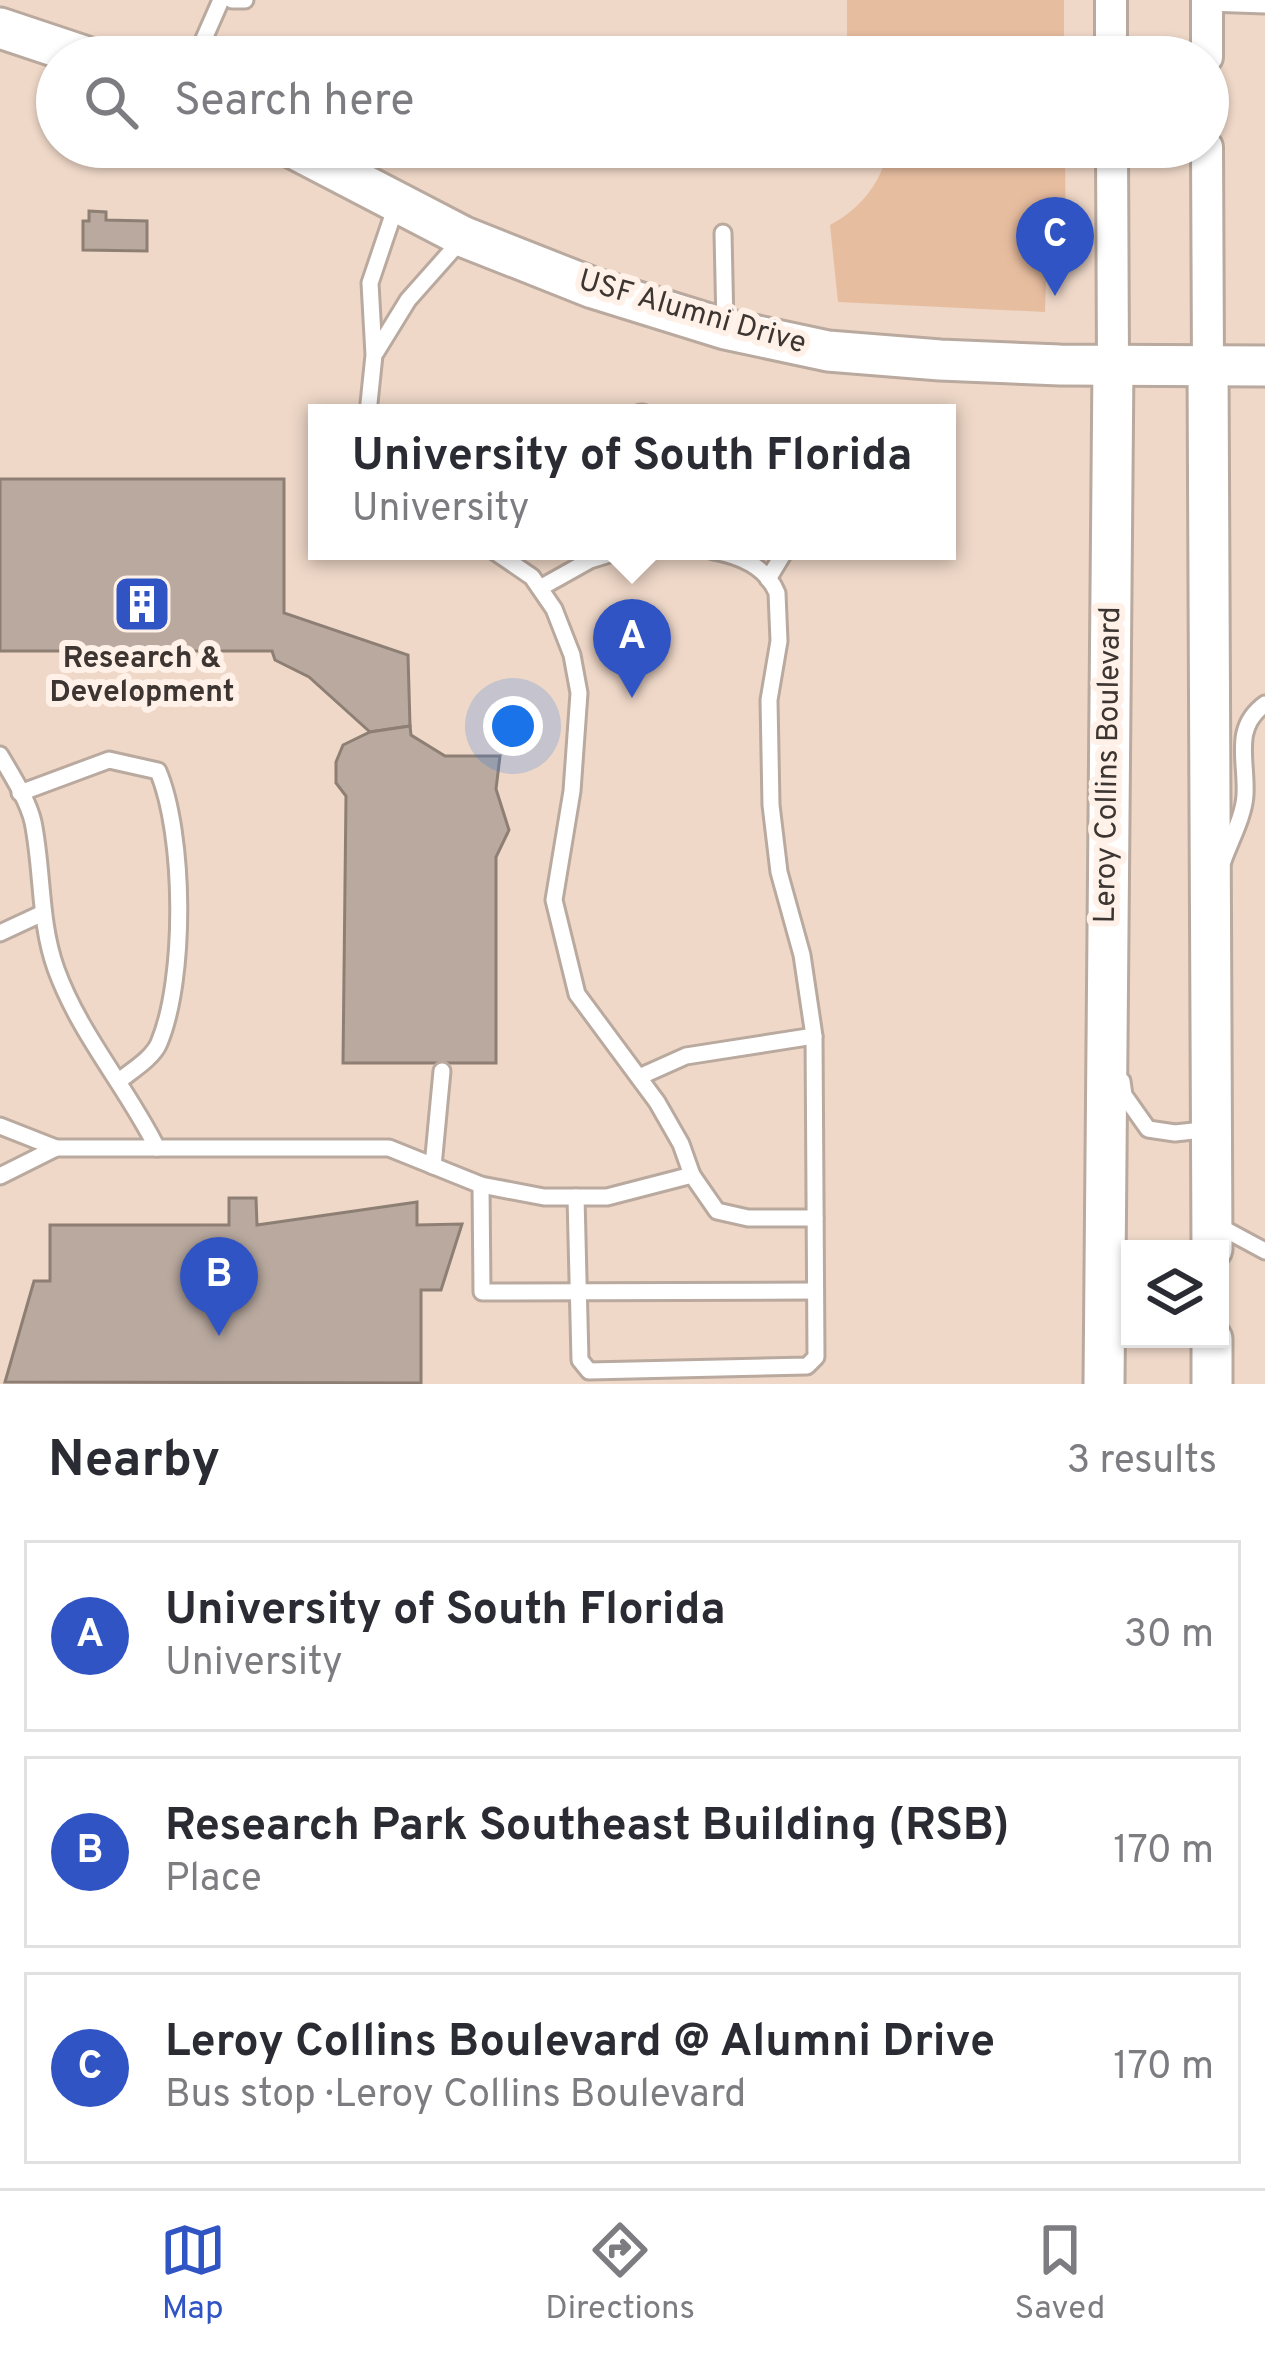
<!DOCTYPE html>
<meta charset="utf-8">
<style>
body{margin:0;font-family:Overpass,sans-serif;background:#f2f2f3;color:#2b2b33}
.controls{position:absolute;right:36px;bottom:36px;display:grid;overflow:hidden;border-radius:0px;box-shadow:0 3px 9px #0004}
.controls button{width:108px;height:108px;display:grid;place-items:center;padding:0;border:0;border-bottom:3px solid #e1e1e2;background:#fff;color:#2b2b33;font:60px sans-serif}
.you{position:absolute;left:513px;top:726px;width:42px;height:42px;margin:-30px;border:9px solid #fff;border-radius:50%;background:#1a73e8;box-shadow:0 0 0 18px #1a73e833}
.badge{display:grid;place-items:center;width:78px;height:78px;border-radius:50%;background:#3054c4;color:#fff;font-size:39px;font-weight:700}
.pin{position:absolute;translate:-50% -99px;filter:drop-shadow(0 3px 6px #0008)}
.pin::after{content:'';position:absolute;top:63px;width:42px;height:36px;background:inherit;clip-path:polygon(0 0,100% 0,50% 100%)}
.popup{position:absolute;left:308px;top:404px;width:648px;height:156px;box-sizing:border-box;display:grid;place-content:center;border-radius:0px;background:#fff;filter:drop-shadow(0 3px 9px #0005);font-size:39px;white-space:nowrap;color:#7c7c81}
.popup b{font-size:45px;color:#2b2b33}
.popup::after{content:'';position:absolute;left:50%;top:100%;margin-left:-24px;border:24px solid transparent;border-top-color:#fff}
.list{margin:0;padding:0;list-style:none}
h2{display:flex;justify-content:space-between;align-items:center;height:156px;margin:0;padding:0 48px;font-size:51px}
h2 small{font-size:39px;font-weight:400;color:#7c7c81}
.list li{display:grid;grid-template-columns:78px 1fr auto;gap:36px;align-items:center;box-sizing:border-box;height:192px;margin:0 24px 24px;padding:0 24px;border:3px solid #e1e1e2;border-radius:0px}
.list b{display:block;font-size:45px;white-space:nowrap}
.list p{margin:0;font-size:39px;white-space:nowrap;color:#7c7c81}
.list em{font-size:39px;font-style:normal;color:#7c7c81}
.icon{flex:none;width:66px;height:66px;fill:none;stroke:currentColor;stroke-width:2;stroke-linecap:round;stroke-linejoin:round}
.map{position:relative;flex:none;width:1265px;height:1384px;overflow:hidden}
.search{position:absolute;background:#fff;box-shadow:0 3px 9px #0004;left:36px;right:36px;top:36px;height:132px;display:flex;align-items:center;gap:30px;box-sizing:border-box;padding:0 42px;border-radius:66px;color:#7c7c81;font-size:45px}
.sheet{height:804px;background:#fff}
nav{display:flex;justify-content:space-around;align-items:center;box-sizing:border-box;height:168px;border-top:3px solid #e1e1e2;background:#fff;font-size:33px;color:#7c7c81}
nav a{display:grid;justify-items:center;gap:6px}
nav .on{color:#3054c4}
.map>svg:first-child{display:block}
</style>
<div class="map">
<svg width="1265" height="1384" viewBox="0 0 1265 1384">
<rect width="100%" height="100%" fill="#f4e3d8"/>
<path fill="#efd8c8" fill-rule="evenodd" d="M0,0h1265v1384h-1265zM57,57h1151v90h-1151zM317,413h630v138h-630zM1130,1249h90v90h-90z"/>
<g fill="#e7bd9f">
<path d="M847,0h217v57l-217,-1z"/>
<path d="M887,147h178l1,111 -20,24 -1,30 -207,-10 -8,-77c29,-15 55,-45 57,-78z"/>
</g>
<g fill="#b9a99f" stroke="#8e7f75" stroke-width="3">
<path d="M89,211l17,1v8l41,1v30l-64,-1v-29h6z"/>
<path d="M0,479h284v134l124,42 2,71 -40,6 -61,-55 -34,-17 -3,-9h-272z"/>
<path d="M410,726l1,9 34,21h55l-4,33 13,41 -13,27v206h-153l3,-267 -10,-13v-21l7,-17 27,-13z"/>
<path d="M229,1198h27l1,27 160,-23v23l45,-1 -21,66h-20v93l-416,-1 29,-101h16v-56h179z"/>
</g>
<g fill="none" stroke-linecap="round" stroke-linejoin="round">
<defs>
<g id="lane">
<path d="M232,0h13"/>
<path d="M1207,3l58,2"/>
<path d="M196,57l25,-57"/>
<path d="M723,233l2,93"/>
<path d="M376,352l32,-52 55,-62"/>
<path d="M368,413l6,-58 -4,-72 26,-77"/>
<path d="M640,413h3"/>
<path d="M494,551l38,26 22,32 18,46 7,38 -7,98 -18,109 23,94 80,108 24,42 11,31 25,36 31,7h67"/>
<path d="M768,579l17,-28"/>
<path d="M540,588l50,-28 29,-9"/>
<path d="M0,755c11,19 28,45 33,67 10,49 6,100 23,147 24,66 70,117 101,179h232l92,37 63,12h63l85,-22"/>
<path d="M20,793l89,-33 49,11c27,64 28,208 1,272 -6,15 -28,28 -40,38"/>
<path d="M1223,861c7,-20 21,-45 22,-66 2,-35 -13,-67 20,-91"/>
<path d="M0,933l43,-20"/>
<path d="M639,1077l47,-21 128,-20 -12,-81 -23,-83 -8,-67 -2,-105 10,-59 -2,-48c-11,-27 -37,-37 -64,-42"/>
<path d="M1122,1081l2,14 24,34 27,4 37,-4"/>
<path d="M0,1126l56,22"/>
<path d="M433,1166l9,-95"/>
<path d="M0,1176l56,-28h101"/>
<path d="M481,1185l1,107 333,-1"/>
<path d="M576,1197l4,163 9,11 218,-5 9,-9 -2,-321"/>
<path d="M1215,1224l50,27"/>
</g>
<g id="street">
<path d="M1111,0v57"/>
<path d="M1207,0v57"/>
<path d="M1112,147l1,217"/>
<path d="M1207,147l1,218"/>
</g>
<g id="secondary">
<path d="M0,28l87,29"/>
<path d="M291,147l173,90 129,51 132,41 103,22 112,9 120,5 205,1"/>
<path d="M1208,365l4,884"/>
<path d="M1212,1339v45"/>
<path d="M1104,1384l9,-1020"/>
</g>
</defs>
<use href="#lane" stroke="#b9a99e" stroke-width="21"/>
<use href="#street" stroke="#b9a99e" stroke-width="36"/>
<use href="#secondary" stroke="#b9a99e" stroke-width="45"/>
<use href="#lane" stroke="#fff" stroke-width="15"/>
<use href="#street" stroke="#fff" stroke-width="30"/>
<use href="#secondary" stroke="#fff" stroke-width="39"/>
</g>
<defs>
<symbol id="building-square" viewBox="-11 -11 22 22"><rect x="-9" y="-9" width="18" height="18" rx="4" fill="#3054c4" stroke="#fff1e8"/><path d="M-4-6H4V6H1V3H-1V6H-4ZM-2.5-4.3h1.7v1.8h-1.7ZM.8-4.3h1.7v1.8H.8ZM-2.5-1h1.7V.8h-1.7ZM.8-1h1.7V.8H.8Z" fill="#fff"/></symbol>
</defs>
<g fill-rule="evenodd">
<use href="#building-square" x="109" y="571" width="66" height="66"/>
</g>
<g text-anchor="middle" dominant-baseline="central" stroke-width="12" stroke-linejoin="round" paint-order="stroke">
<g font-size="30" fill="#3c3531" stroke="#fff1e8">
<text transform="translate(692 313) rotate(16)">USF Alumni Drive</text>
<text transform="translate(1109 765) rotate(-89)">Leroy Collins Boulevard</text>
</g>
<g font-size="30" font-weight="bold" fill="#3c3531" stroke="#fff1e8">
<text x="142" y="659">Research &amp;<tspan x="142" dy="34">Development</tspan></text>
</g>
</g>
</svg>
<div class="controls">
<button><svg class="icon" aria-label="layers" viewBox="0 0 24 24"><path d="M12 4l9 5-9 5-9-5zM3 14l9 5 9-5"/></svg></button>
</div>
<div class="you"></div>
<div class="pin badge" style="left:632px;top:698px">A</div>
<div class="popup"><b>University of South Florida</b>University</div>
<div class="pin badge" style="left:219px;top:1336px">B</div>
<div class="pin badge" style="left:1055px;top:296px">C</div>
<div class="search"><svg class="icon" aria-label="search" viewBox="0 0 24 24"><circle cx="10" cy="10" r="6"/><path d="M15 15l6 6"/></svg>Search here</div>
</div>
<section class="sheet">
<h2>Nearby<small>3 results</small></h2>
<ul class="list">
<li><span class="badge">A</span><div><b>University of South Florida</b><p>University</p></div><em>30 m</em></li>
<li><span class="badge">B</span><div><b>Research Park Southeast Building (RSB)</b><p>Place</p></div><em>170 m</em></li>
<li><span class="badge">C</span><div><b>Leroy Collins Boulevard @ Alumni Drive</b><p>Bus stop · Leroy Collins Boulevard</p></div><em>170 m</em></li>
</ul>
</section>
<nav>
<a class="on"><svg class="icon" aria-label="map" viewBox="0 0 24 24"><path d="M3 6l6-2 6 2 6-2v14l-6 2-6-2-6 2zM9 4v14M15 6v14"/></svg>Map</a>
<a><svg class="icon" aria-label="directions" viewBox="0 0 24 24"><path d="M12 3l9 9-9 9-9-9zM9 14v-3h6M13 9l2 2-2 2"/></svg>Directions</a>
<a><svg class="icon" aria-label="saved" viewBox="0 0 24 24"><path d="M7 4h10v16l-5-4-5 4z"/></svg>Saved</a>
</nav>
